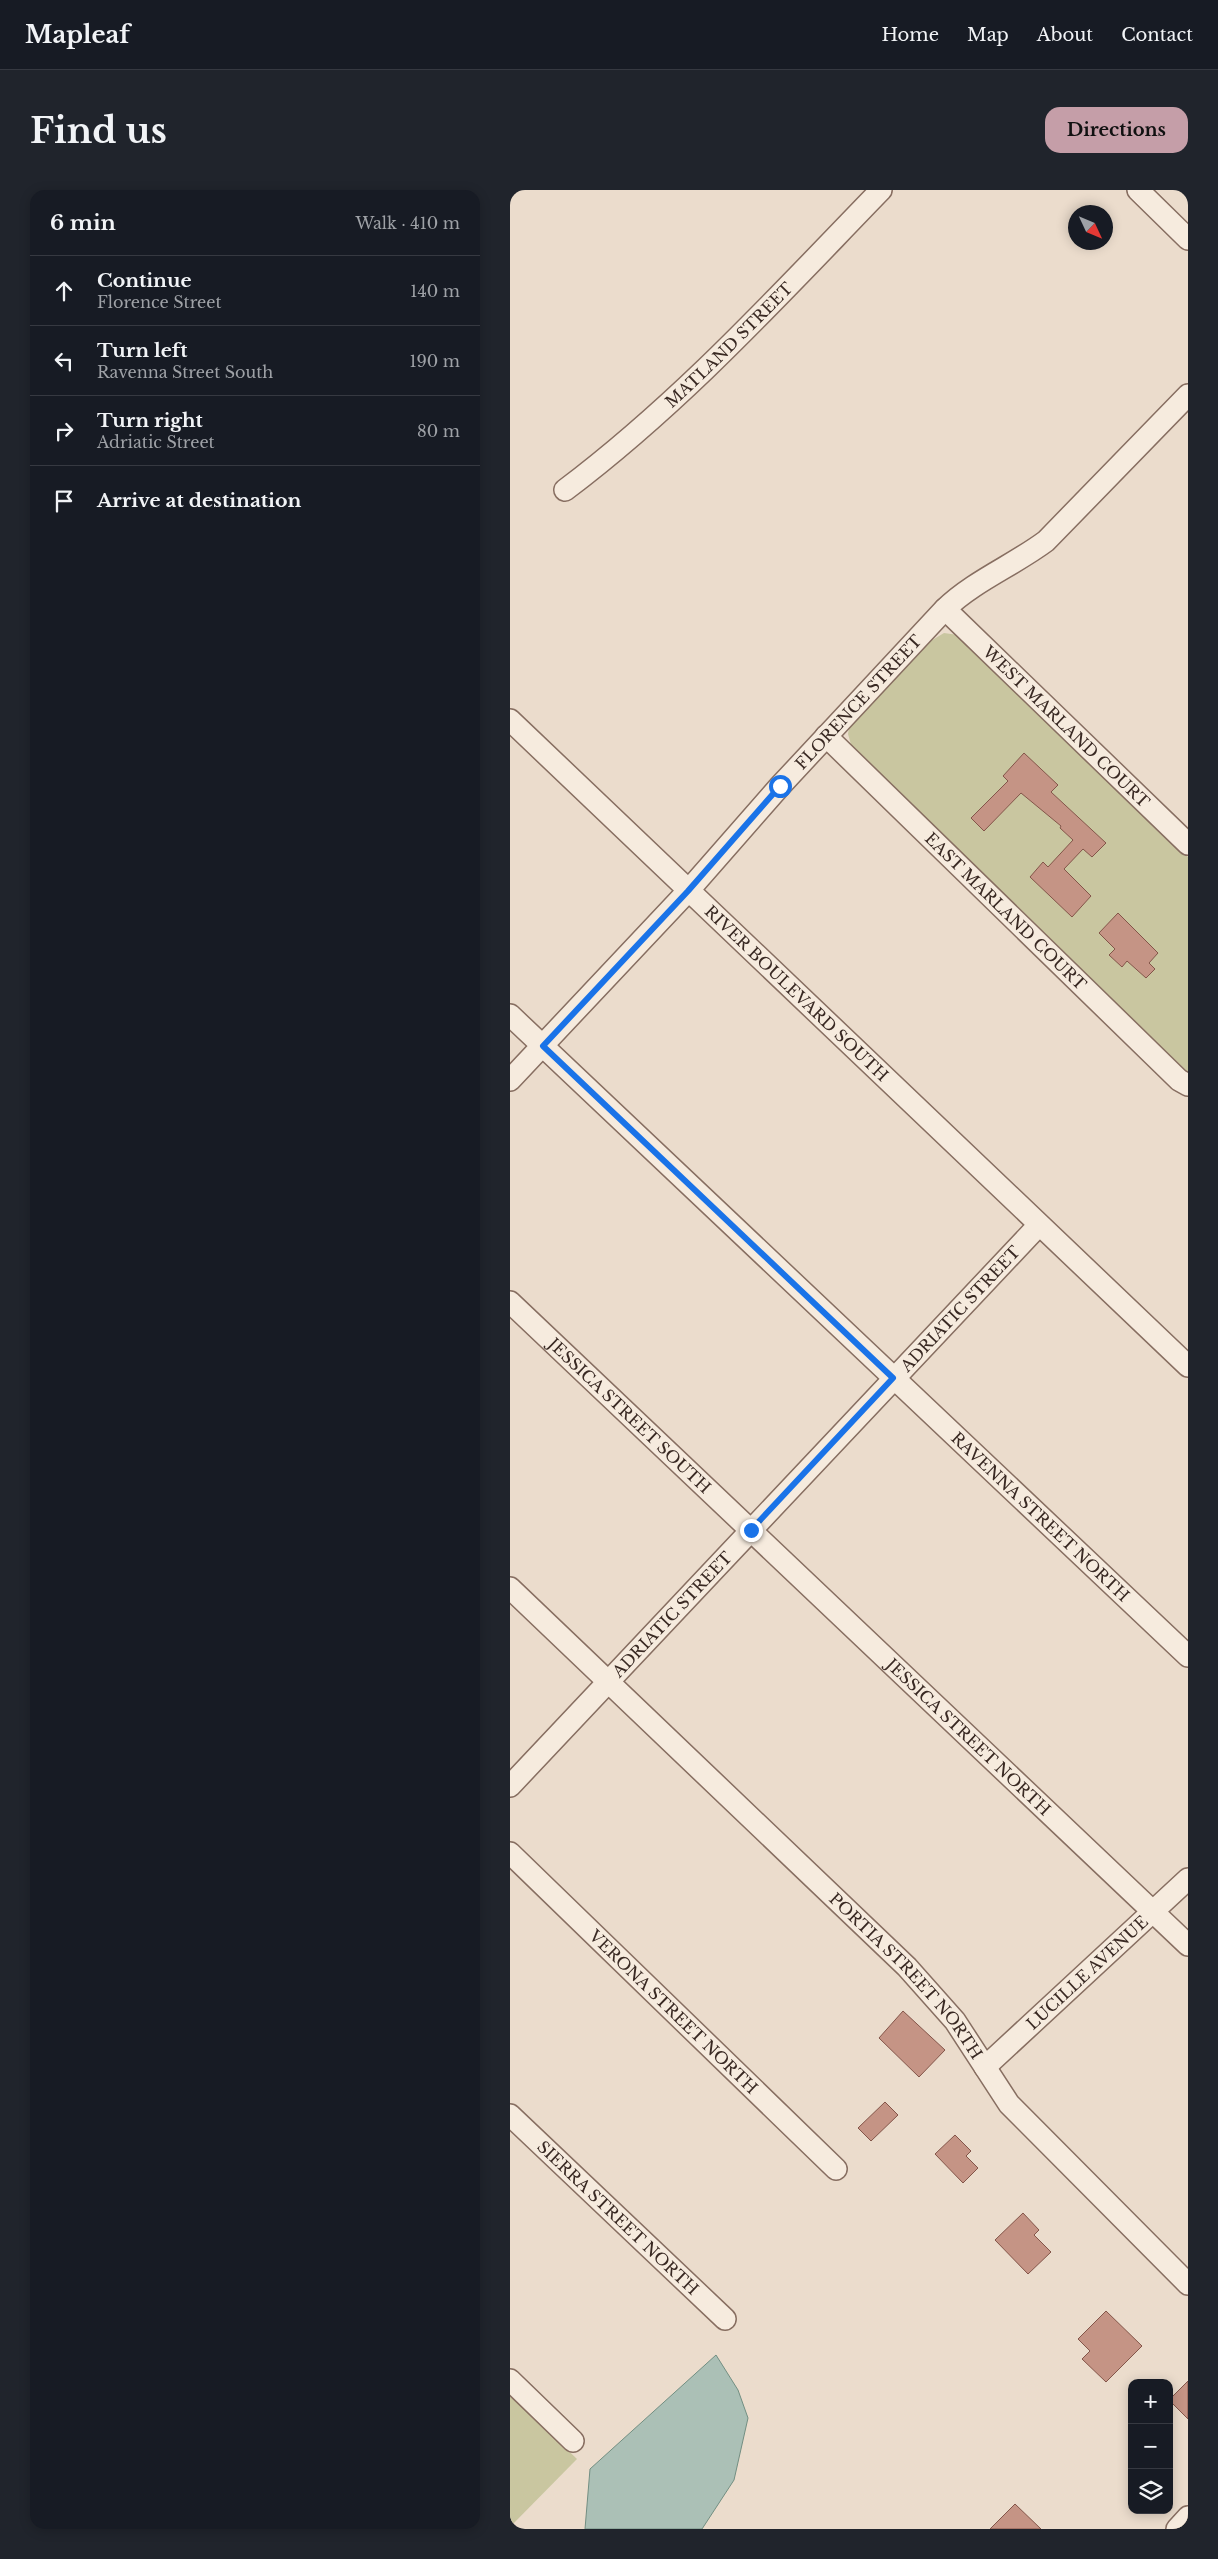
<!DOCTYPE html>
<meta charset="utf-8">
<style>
body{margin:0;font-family:"Libre Baskerville",serif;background:#20242c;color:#f1f3f6}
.controls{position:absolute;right:15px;bottom:15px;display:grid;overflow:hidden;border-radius:10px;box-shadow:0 2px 12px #0003}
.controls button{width:45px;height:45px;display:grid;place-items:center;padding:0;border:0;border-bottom:1px solid #363941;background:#171b24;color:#f1f3f6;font:25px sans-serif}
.compass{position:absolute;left:558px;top:15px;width:45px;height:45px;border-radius:50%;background:#171b24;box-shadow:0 2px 12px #0003;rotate:134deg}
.stop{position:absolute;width:15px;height:15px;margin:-11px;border:4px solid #1a73e8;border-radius:50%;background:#fff}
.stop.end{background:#1a73e8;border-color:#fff;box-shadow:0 1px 5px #0008}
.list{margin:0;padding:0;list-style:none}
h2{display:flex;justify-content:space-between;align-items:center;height:65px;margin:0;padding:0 20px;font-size:21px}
h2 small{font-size:16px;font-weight:400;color:#9ea1a6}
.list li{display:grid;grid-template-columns:32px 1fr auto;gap:15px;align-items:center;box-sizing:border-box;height:70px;padding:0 20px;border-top:1px solid #363941}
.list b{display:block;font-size:19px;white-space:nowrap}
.list p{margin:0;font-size:16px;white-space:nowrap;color:#9ea1a6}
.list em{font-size:16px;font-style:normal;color:#9ea1a6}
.icon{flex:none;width:28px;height:28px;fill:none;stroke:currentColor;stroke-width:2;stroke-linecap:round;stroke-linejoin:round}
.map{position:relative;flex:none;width:678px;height:2339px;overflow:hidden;border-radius:15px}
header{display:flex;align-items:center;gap:30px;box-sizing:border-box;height:70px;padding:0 25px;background:#171b24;border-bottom:1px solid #363941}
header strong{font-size:24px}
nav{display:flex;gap:28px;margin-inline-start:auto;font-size:18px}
.intro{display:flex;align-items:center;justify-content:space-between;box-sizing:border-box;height:120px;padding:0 30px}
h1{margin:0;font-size:35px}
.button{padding:12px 22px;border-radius:15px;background:#c59ea8;color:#111;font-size:18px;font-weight:700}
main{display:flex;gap:30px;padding:0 30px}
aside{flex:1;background:#171b24;border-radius:15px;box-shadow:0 2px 12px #0003}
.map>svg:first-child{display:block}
</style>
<header>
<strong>Mapleaf</strong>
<nav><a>Home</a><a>Map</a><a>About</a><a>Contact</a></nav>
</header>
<div class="intro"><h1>Find us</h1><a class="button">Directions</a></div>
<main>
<aside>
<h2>6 min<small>Walk · 410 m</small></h2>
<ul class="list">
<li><svg class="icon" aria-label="ahead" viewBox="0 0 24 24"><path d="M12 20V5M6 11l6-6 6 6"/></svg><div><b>Continue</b><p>Florence Street</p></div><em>140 m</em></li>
<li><svg class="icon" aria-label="left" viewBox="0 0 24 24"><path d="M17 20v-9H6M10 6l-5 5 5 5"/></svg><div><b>Turn left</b><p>Ravenna Street South</p></div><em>190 m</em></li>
<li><svg class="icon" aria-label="right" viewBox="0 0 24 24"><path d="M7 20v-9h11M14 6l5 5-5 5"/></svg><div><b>Turn right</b><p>Adriatic Street</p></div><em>80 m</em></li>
<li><svg class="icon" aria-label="arrive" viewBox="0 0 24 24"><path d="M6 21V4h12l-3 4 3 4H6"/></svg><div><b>Arrive at destination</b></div></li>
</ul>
</aside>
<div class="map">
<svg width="678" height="2339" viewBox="0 0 678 2339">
<rect width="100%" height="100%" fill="#ebdccc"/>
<g fill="#c9c6a0">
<path d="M434,443l14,2 7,5 223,217v216l-336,-325 -4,-14 1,-6 80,-86z"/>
<path d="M0,2205l67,64 -67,68z"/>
</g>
<path fill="#abc0b6" stroke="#728e82" d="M206,2165l22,35 10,28 -14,62 -32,49h-117l5,-60z"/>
<g fill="#c59485" stroke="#835549">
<path d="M514,563l34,32 -7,7 55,51 -14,14 -9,-8 -19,20 27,27 -19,21 -42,-40 13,-15 5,5 25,-27 -13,-12 1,-2 -40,-33 -37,38 -13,-13 37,-37 -5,-5z"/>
<path d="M608,723l40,40 -9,10 6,6 -9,9 -19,-17 -5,6 -13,-12 6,-6 -16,-16z"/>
<path d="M393,1821l42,39 -26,27 -40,-39z"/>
<path d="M375,1912l13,13 -27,26 -13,-13z"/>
<path d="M445,1945l16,16 -5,5 12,12 -15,15 -28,-29z"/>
<path d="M513,2023l16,17 -5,5 17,17 -23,22 -33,-34z"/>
<path d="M596,2121l36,35 -36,36 -24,-23 8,-8 -12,-12z"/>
<path d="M678,2191v38l-19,-19z"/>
<path d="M505,2314l26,25h-51z"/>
</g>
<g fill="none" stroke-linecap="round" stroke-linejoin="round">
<defs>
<g id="minor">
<path d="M628,0l50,49"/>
<path id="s1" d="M55,300c117,-88 215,-196 316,-300"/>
<path id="s2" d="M435,419l243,235"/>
<path id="s3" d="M0,530l678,646"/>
<path id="s4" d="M316,546l353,344 9,5"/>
<path id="s5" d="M0,825l678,641"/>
<path id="s6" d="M0,890l178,-189 92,-105 165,-177c29,-28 69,-44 101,-68l142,-146"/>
<path id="s7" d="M0,1112l678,643"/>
<path id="s8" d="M0,1398l397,379 48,54 54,83 179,180"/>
<path id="s9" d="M0,1596l529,-561"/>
<path id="s10" d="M0,1663l326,316"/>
<path id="s11" d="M475,1877l203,-188"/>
<path id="s12" d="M0,1925l215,204"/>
<path d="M0,2190l63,61"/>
<path d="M667,2339l11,-12"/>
</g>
</defs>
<use href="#minor" stroke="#876e61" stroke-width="24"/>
<use href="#minor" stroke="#f6ebde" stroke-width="21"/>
</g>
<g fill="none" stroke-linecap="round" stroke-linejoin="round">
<path stroke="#1a73e8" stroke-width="6" d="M241,1340l142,-152 -350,-332 145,-155 92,-105"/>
</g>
<g text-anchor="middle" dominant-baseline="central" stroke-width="4" stroke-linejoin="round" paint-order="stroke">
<g font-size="16" fill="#392923" stroke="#f3e7da">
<text stroke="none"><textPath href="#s1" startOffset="219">MATLAND STREET</textPath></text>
<text stroke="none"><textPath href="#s6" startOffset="514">FLORENCE STREET</textPath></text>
<text stroke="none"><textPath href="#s2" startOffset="169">WEST MARLAND COURT</textPath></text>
<text stroke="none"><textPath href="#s4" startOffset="251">EAST MARLAND COURT</textPath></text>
<text stroke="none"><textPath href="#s3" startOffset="396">RIVER BOULEVARD SOUTH</textPath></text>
<text stroke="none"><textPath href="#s9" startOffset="656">ADRIATIC STREET</textPath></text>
<text stroke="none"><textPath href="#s7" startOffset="165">JESSICA STREET SOUTH</textPath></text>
<text stroke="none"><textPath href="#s5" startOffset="730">RAVENNA STREET NORTH</textPath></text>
<text stroke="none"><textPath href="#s9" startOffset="236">ADRIATIC STREET</textPath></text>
<text stroke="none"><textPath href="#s7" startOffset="632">JESSICA STREET NORTH</textPath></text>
<text stroke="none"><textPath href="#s11" startOffset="139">LUCILLE AVENUE</textPath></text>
<text stroke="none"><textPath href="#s8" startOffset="555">PORTIA STREET NORTH</textPath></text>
<text stroke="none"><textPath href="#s10" startOffset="228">VERONA STREET NORTH</textPath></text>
<text stroke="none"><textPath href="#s12" startOffset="149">SIERRA STREET NORTH</textPath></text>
</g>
</g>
</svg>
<div class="controls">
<button>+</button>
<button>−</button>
<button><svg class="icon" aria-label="layers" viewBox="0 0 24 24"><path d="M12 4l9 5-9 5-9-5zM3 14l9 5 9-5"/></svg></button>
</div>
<svg class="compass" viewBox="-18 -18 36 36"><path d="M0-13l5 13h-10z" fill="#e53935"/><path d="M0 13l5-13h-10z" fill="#9ea1a6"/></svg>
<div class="stop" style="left:270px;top:596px"></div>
<div class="stop end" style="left:241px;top:1340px"></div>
</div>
</main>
